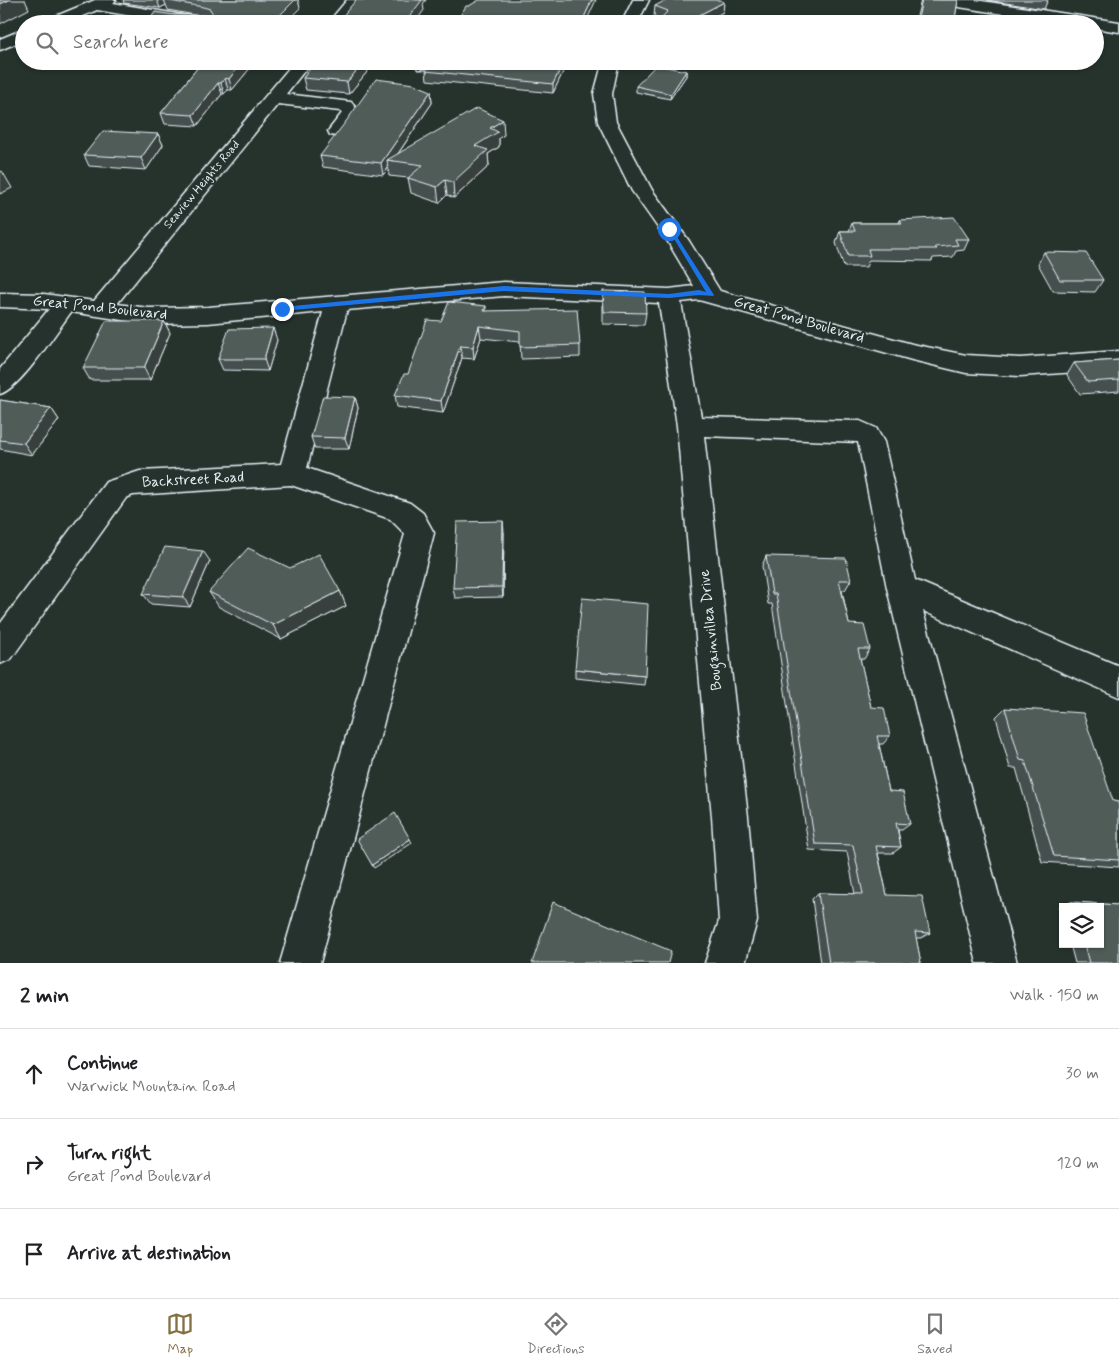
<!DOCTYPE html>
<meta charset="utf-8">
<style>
body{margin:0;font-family:Mynerve,sans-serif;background:#f6f6f6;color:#202124}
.controls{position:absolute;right:15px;bottom:15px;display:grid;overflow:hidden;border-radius:0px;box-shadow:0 1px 4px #0004}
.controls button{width:45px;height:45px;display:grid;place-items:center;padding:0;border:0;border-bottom:1px solid #e0e0e0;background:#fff;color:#202124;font:25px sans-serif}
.stop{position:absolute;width:15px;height:15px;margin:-11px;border:4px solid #1a73e8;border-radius:50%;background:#fff}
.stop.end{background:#1a73e8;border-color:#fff;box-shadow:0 1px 5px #0008}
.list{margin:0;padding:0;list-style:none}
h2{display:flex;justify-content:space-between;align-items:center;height:65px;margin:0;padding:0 20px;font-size:21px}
h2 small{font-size:16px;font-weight:400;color:#757577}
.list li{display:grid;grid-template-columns:32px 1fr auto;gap:15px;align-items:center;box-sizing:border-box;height:90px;padding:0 20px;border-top:1px solid #e0e0e0}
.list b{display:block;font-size:19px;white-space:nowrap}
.list p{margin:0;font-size:16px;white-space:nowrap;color:#757577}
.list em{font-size:16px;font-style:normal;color:#757577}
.icon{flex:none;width:28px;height:28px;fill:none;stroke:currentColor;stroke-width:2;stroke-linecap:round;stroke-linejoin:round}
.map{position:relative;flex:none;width:1119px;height:963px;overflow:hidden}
.search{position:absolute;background:#fff;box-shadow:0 1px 4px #0004;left:15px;right:15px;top:15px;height:55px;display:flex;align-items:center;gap:12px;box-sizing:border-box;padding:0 18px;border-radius:28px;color:#757577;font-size:19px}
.sheet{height:335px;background:#fff}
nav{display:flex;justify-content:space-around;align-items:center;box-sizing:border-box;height:70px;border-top:1px solid #e0e0e0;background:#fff;font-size:14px;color:#757577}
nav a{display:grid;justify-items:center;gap:2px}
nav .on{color:#847042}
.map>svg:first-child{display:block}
</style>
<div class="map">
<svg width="1119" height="963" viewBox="0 0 1119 963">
<rect width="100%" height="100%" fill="#26332d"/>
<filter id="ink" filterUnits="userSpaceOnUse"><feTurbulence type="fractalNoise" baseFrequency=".02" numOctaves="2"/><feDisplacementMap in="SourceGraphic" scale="10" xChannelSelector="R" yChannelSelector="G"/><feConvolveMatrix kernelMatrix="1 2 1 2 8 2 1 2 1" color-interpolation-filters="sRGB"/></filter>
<g filter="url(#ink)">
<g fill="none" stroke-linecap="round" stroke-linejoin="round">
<defs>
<g id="minor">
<path d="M95,0h21l-3,3 93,16 6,2 2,3h-36l-81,-14 -33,14h-22l2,-3z"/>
<path d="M347,0h16l-20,24h-16z"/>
<path d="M633,0h16l-12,24h-16z"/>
<path d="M938,0h37l144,22v10l-24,-4v-4h-27l-122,-19 -5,-2z"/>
<path d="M24,29v11l-24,10v-11z"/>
<path d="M295,61h17l-26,33 65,8 9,11c-8,11 -14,26 -30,22l-2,-4 14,-18 -2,-2 -62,-7 -161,200 32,4 59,-1 296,-25 165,7 25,-3 -26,-44 -36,-51 -34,-69 -4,-28 9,-33h16l-7,33 4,28 36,68 37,51 31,50 192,53 54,11 54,3 99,-7v18l-99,7 -54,-3 -54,-13 -213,-60 -18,2 20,115 159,4 16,7 8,14 31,138 204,86v31l-196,-86 94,352h-40l-90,-375 -29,-146 -154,-6 44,381 9,104 -12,42h-40l14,-42 -7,-104 -35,-391 -18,-123 -155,-7 -157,14 -40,158 103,35 13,10 11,20 -114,430h-40l125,-429 -15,-15 -99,-34 -158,10 -7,3 -115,161 -11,5v-40l106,-142 34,-11 141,-7 42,-152 -115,11 -59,1 -78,-12c-15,20 -50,76 -71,82v-25l49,-60 -49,-2v-14l44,1 50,7z"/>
<path d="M418,61h16l-4,8h-12l-2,-4z"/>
</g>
</defs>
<use href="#minor" stroke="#e8f1f8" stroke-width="3"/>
<use href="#minor" fill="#26332d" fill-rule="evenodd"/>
</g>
<g fill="#454f4d" stroke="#e8f1f8">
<path d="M123,0h175l2,8 -16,16h-137l27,-9h21l-27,-5 -2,-5 -6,3 -36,-5z"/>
<path d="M921,0h37l-4,24h-39z"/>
<path d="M987,0h61l-4,9z"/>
<path d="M724,2l-1,10 -22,12h-46l5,-5 -6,-3 1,-10z"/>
<path d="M203,61h53l-24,29h-4l-4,4h-2l-25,32 -32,-2 -4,-11z"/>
<path d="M316,61h60l-27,33 -43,-4 -3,-12z"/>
<path d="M568,61l-15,32 -126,-13 -1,-9z"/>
<path d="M686,71v5l-16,23 -34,-7v-6z"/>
<path d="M431,91l1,12 -34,51 106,-19 -5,3v9l-11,7 1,12 -35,32 -7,-3 -8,8 -28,-10 -3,-15 -19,-2 -1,-8 -5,7 -60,-8 -3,-11z"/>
<path d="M158,134l5,11 -17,25 -57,-4 -5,-11z"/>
<path d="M900,220l69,19 -5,11 -8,1 -3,6 -20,1 -1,3 -63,-1 -3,7h-22l-8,-24 4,-12h9l3,-8h47z"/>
<path d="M1044,252l59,28 -8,12 -42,-1 -15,-27z"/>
<path d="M603,291l43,22 -2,12 -41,-1z"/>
<path d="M486,306v5l94,34v12l-59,2 -1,-17 -39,-4 -7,21 -12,-1 -19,55 -46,-6 -2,-12 46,-74z"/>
<path d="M164,321l6,12 -20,47h-60l-7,-12z"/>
<path d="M277,340l-9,31 -45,-1 -5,-11z"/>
<path d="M1119,360v31l-39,3 -13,-19 7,-12z"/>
<path d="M355,397l3,11 -9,41h-34l-4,-12z"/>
<path d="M0,400l51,8 8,12 -27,35 -32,-6z"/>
<path d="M504,532l-1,65 -48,1 -2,-10z"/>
<path d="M766,556l85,24 -6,10h-3l7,34 21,25 -6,10h-4l11,48 19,29 -7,8h-4l10,47 21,33 -8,6h-4l3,17 -8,6h-15l9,42 43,38 -9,5h-5l5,25h-100l-9,-64 6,-6 37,1 -8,-42 -38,-2 -37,-246h-4l-6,-38z"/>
<path d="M210,561l-20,46 -39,-3 -8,-10z"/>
<path d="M340,591l6,15 -65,33 -62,-32 -10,-15z"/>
<path d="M575,669l70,7 -1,9 -69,-7z"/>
<path d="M1005,708l108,93 6,1v65l-77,-5 -26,-94h-6l-14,-51z"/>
<path d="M1071,902l48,3v58h-44l-5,-19h30v-37h-37v12l-4,-12z"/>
</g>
<g fill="#38403e" stroke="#e8f1f8">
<path d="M9,0h16l4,9 -29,15v-20z"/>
<path d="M157,0h17h-10l2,5 -6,3z"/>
<path d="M295,0h3l2,8 -16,16h-13z"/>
<path d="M419,0h7l-3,4 1,6 -10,14h-10z"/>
<path d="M592,0h4l-11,24h-4z"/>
<path d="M724,2l-1,10 -22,12h-19z"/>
<path d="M243,61h13l-24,29 -3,-11z"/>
<path d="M365,61h11l-27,33 -2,-12z"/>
<path d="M564,61h4l-15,32v-9z"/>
<path d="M686,71v5l-16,23 1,-5z"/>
<path d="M225,78l3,12 -4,4 -3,-11z"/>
<path d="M218,83l4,11 -25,32 -4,-11z"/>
<path d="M431,91l1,12 -39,58 -6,-1 1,8 -5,7 -2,-12z"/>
<path d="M503,120l1,15 -5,3v9l-11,7 1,12 -35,32 -1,-16 22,-36 15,-18z"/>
<path d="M158,134l5,11 -17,25 -5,-12z"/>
<path d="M2,171l10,17 -12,6v-22z"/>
<path d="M445,180l2,15 -8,8 -2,-16z"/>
<path d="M164,321l6,12 -20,47 -6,-12z"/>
<path d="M479,326l2,12 -7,21 -1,-12z"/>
<path d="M273,328l4,12 -9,31 -4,-12z"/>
<path d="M460,346l2,12 -19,55 -2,-12z"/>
<path d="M355,397l3,11 -9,41 -4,-11z"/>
<path d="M51,408l8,12 -27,35 -8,-12z"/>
<path d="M503,521l1,11 -1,65 -1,-10z"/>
<path d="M203,551l7,10 -20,46 -7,-10z"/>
<path d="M340,591l6,15 -65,33 -8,-14z"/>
<path d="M410,839l2,4 -38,25 -2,-3z"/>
</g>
<g fill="#505c59" stroke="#e8f1f8">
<path d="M0,0h9l-9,4z"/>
<path d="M164,0h131l-24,24h-124l8,-12 19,3h37l2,-1 -3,-5 -7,-2z"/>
<path d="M356,0h66l-18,24h-68z"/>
<path d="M479,0h113l-11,24h-126l11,-18h3z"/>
<path d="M666,0h54l4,2 -42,22h-27l13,-13 -13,-5z"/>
<path d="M922,0h36l-4,24h-32l-5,-1z"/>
<path d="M203,61h40l-14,18 -4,-1 -4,5h-3l-25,32 -32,-2z"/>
<path d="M316,61h49l-18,21 -44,-4z"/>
<path d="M432,61h132l-11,23 -127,-13z"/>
<path d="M656,65l30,6 -15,23 -35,-8z"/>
<path d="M376,79l38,5 17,7 -50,72 -61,-7 30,-40z"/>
<path d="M477,108l26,12 -13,8 8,4 -23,14 13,4 -35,32 -8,-2 -8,7 -29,-9 15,-13 -36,-5z"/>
<path d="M103,131l55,3 -17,24 -57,-3z"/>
<path d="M954,217l15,22h-14l3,6 -23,2 2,2h-69l2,7h-22l-8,-25h15l-3,-8h50l-2,-3z"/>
<path d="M1044,252l42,1 17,27h-43z"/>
<path d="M603,291l42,1 1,21 -42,-1z"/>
<path d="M449,302l37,4 -2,5 93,-2 3,36 -60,2v-16l-41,-5 -6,21 -13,-1 -19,55 -46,-6 9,-21h4l19,-54 14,1z"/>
<path d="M106,321h58l-20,47h-61z"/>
<path d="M273,328l-9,31h-46l11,-30z"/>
<path d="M1119,360v20l-31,2 -14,-19z"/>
<path d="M323,396l32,1 -10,41 -34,-1z"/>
<path d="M0,400l51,8 -27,35 -24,-3z"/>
<path d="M503,521l-1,66 -49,1 4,-66z"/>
<path d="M165,547l38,4 -20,46 -40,-3z"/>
<path d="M248,548l42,20 29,-14 21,37 -67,34 -64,-33z"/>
<path d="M766,556l80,2 5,22h-12l10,44 15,1 6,24h-12l13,58 13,1 6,28h-13l12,55 14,1 7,32 -14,-1 5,24 -25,-1 11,49 35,1 8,37 -15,-1 6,31h-92l-11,-70 45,1 -10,-49 -38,-1 -39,-250h-4z"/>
<path d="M582,598l66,6 -3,72 -70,-7z"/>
<path d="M1005,708l78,5 30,88 6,1v58l-65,-4 -29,-95 -5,-1z"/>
<path d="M395,813l15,26 -38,26 -15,-26z"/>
<path d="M553,902l118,49 -3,12h-136z"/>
<path d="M1071,902l48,3v58h-30l-5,-19h16v-37h-27z"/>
</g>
</g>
<path fill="#1a73e8" d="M667,227l5,2 42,66 -1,1 -14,-1 -30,3 -165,-7 -222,20 -3,-2 3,-2 222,-21 165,8 30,-4 7,2z"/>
<g text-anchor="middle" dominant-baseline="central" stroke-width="4" stroke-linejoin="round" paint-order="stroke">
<g font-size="12" fill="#e8f1f8" stroke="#26332d">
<text transform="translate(202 185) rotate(-50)">Seaview Heights Road</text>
</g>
<g font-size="15" fill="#e8f1f8" stroke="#26332d">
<text transform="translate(100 308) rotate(6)">Great Pond Boulevard</text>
<text transform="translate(799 320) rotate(16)">Great Pond Boulevard</text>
<text transform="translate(193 480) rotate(-3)">Backstreet Road</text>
<text transform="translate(711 630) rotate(-96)">Bougainvillea Drive</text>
</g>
</g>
</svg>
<div class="controls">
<button><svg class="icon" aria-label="layers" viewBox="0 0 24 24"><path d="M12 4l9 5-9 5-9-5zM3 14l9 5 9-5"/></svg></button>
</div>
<div class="stop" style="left:669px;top:229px"></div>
<div class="stop end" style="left:282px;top:309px"></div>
<div class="search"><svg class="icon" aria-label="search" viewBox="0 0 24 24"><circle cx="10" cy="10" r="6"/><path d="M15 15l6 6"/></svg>Search here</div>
</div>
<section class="sheet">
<h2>2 min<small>Walk · 150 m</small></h2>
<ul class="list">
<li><svg class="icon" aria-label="ahead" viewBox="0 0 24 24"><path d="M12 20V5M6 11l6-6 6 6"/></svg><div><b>Continue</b><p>Warwick Mountain Road</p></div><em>30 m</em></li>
<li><svg class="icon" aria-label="right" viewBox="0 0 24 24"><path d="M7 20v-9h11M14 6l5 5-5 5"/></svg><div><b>Turn right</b><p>Great Pond Boulevard</p></div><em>120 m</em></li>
<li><svg class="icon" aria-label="arrive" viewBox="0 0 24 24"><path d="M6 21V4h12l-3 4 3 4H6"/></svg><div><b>Arrive at destination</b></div></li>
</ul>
</section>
<nav>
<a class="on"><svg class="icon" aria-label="map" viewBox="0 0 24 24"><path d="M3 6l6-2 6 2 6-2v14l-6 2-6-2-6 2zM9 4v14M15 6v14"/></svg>Map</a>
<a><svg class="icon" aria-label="directions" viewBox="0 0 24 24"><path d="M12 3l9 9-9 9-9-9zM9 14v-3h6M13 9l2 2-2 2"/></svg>Directions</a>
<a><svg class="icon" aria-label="saved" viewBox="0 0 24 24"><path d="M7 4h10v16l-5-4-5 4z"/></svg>Saved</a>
</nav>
